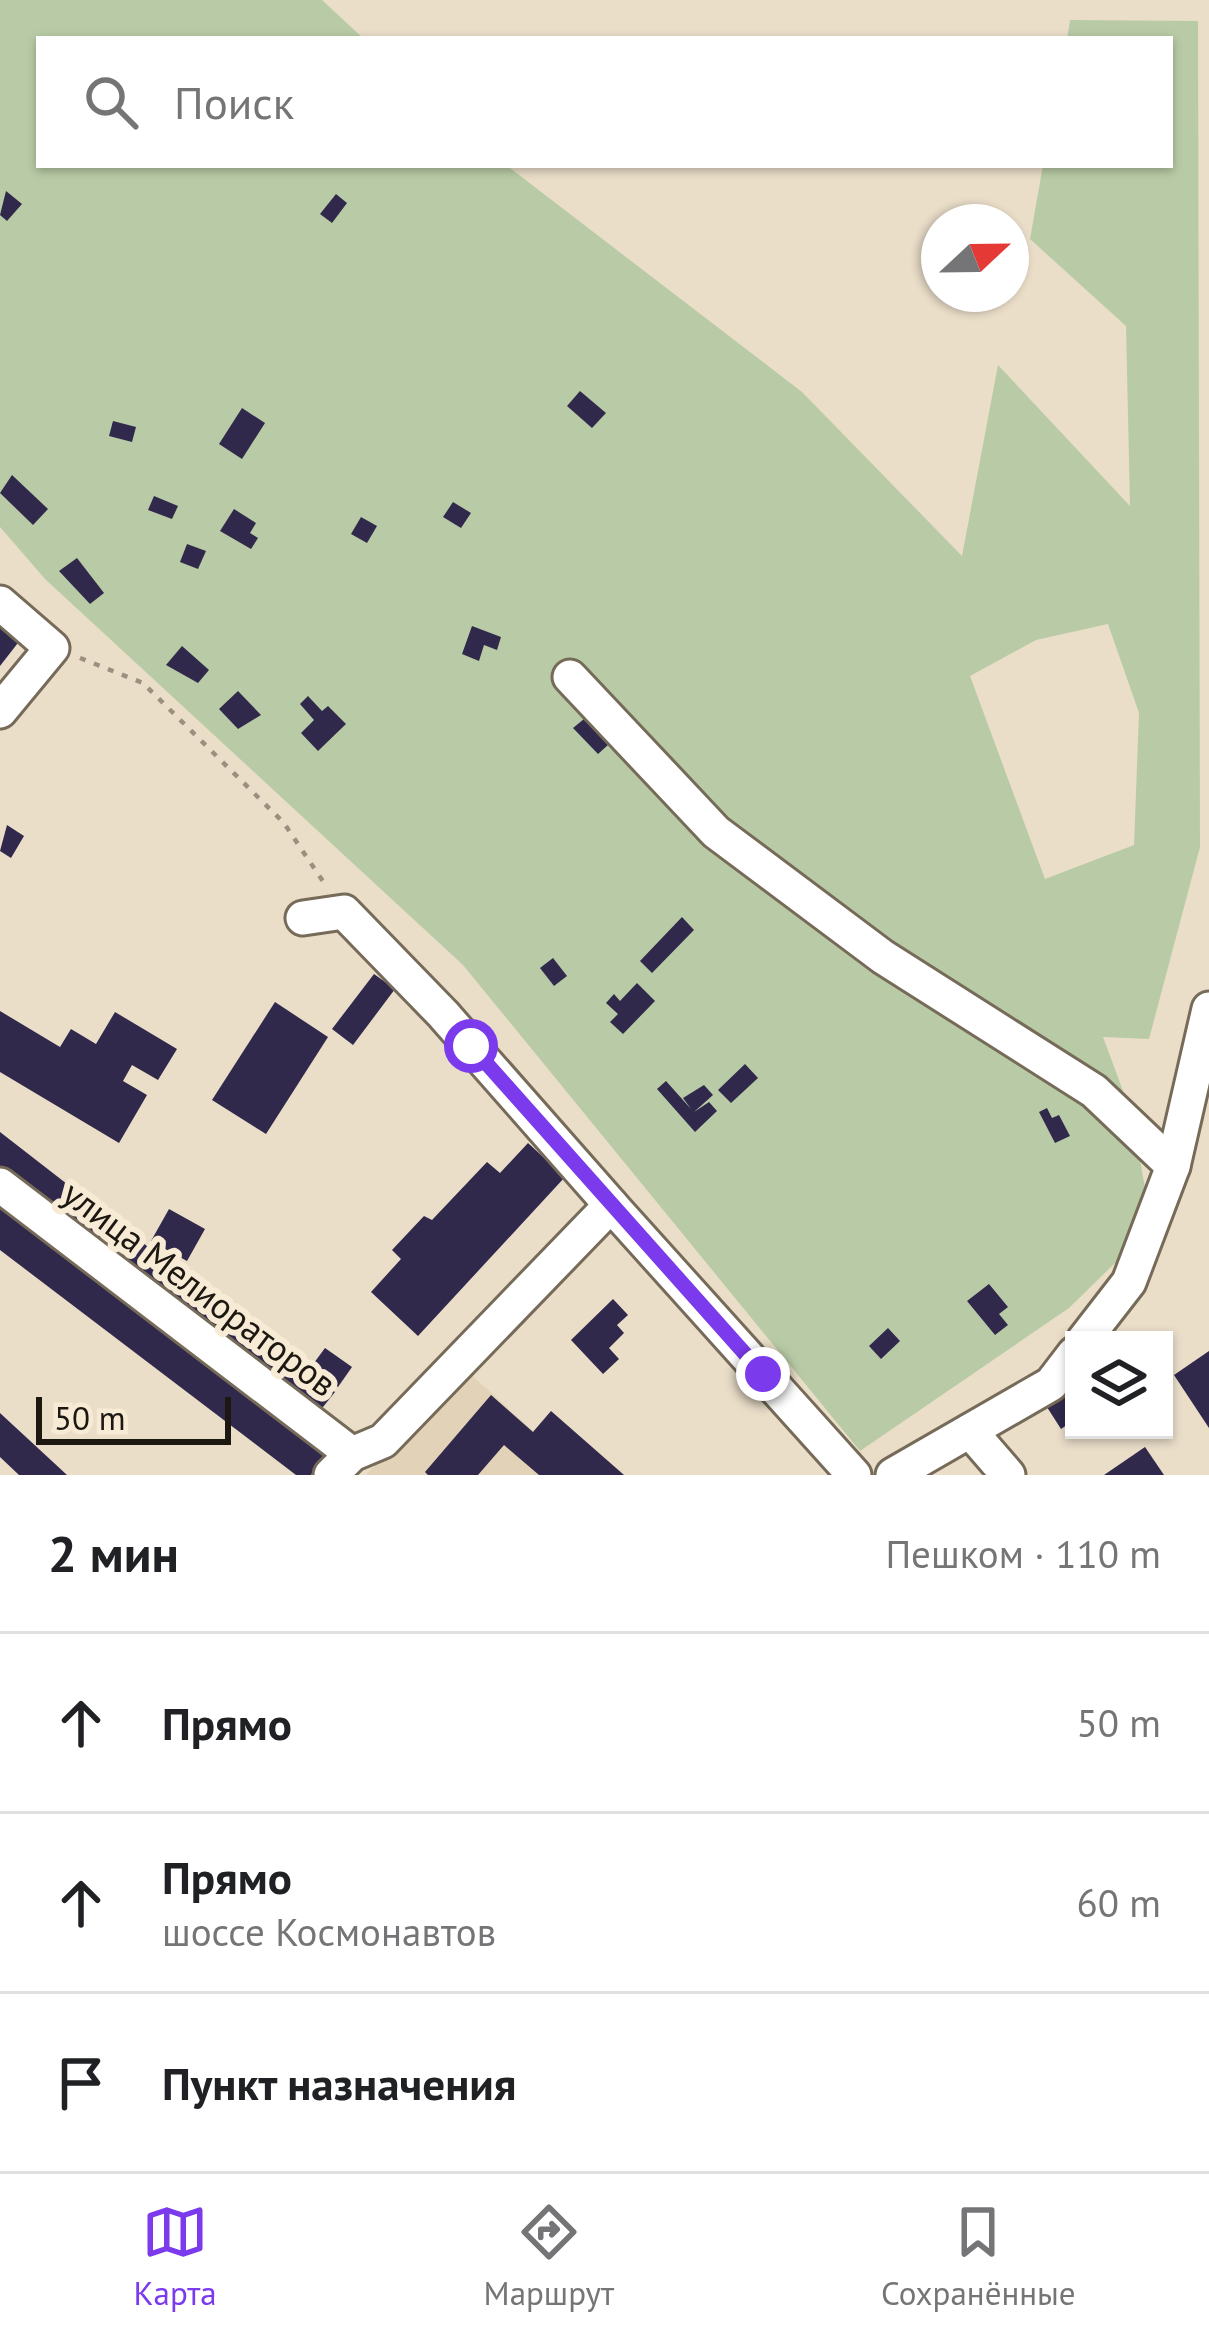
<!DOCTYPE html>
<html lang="ru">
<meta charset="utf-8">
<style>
body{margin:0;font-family:"PT Sans",sans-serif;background:#f2f2f2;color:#202124}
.controls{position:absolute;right:36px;bottom:36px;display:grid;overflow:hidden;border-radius:0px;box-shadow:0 3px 9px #0004}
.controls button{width:108px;height:108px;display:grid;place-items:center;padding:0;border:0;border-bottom:3px solid #e0e0e0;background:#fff;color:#202124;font:60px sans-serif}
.compass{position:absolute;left:921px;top:204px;width:108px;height:108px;border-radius:50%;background:#fff;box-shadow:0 3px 9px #0004;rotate:68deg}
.scale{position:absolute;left:36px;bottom:30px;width:195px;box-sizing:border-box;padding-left:12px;border:6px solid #1c1710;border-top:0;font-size:33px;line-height:42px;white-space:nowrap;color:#1c1710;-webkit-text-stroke:9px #f7ebd6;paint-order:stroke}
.stop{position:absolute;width:36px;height:36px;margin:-27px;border:9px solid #7c3aed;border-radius:50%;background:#fff}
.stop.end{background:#7c3aed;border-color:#fff;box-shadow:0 3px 12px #0008}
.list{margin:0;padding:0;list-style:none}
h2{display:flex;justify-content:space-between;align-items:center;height:156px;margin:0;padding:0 48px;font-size:51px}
h2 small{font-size:39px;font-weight:400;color:#757577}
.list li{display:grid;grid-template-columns:78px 1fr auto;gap:36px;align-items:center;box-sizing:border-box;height:180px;padding:0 48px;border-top:3px solid #e0e0e0}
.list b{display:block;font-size:45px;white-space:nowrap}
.list p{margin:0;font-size:39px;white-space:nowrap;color:#757577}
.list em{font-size:39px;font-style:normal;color:#757577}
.icon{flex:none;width:66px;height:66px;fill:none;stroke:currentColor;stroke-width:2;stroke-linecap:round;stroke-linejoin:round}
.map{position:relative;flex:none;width:1209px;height:1475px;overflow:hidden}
.search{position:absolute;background:#fff;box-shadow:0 3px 9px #0004;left:36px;right:36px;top:36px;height:132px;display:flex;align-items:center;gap:30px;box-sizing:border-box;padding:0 42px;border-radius:0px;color:#757577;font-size:45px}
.sheet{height:696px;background:#fff}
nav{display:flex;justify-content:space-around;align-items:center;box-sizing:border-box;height:168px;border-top:3px solid #e0e0e0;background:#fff;font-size:33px;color:#757577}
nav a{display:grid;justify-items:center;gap:6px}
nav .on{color:#7c3aed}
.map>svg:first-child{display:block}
</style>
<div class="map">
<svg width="1209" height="1475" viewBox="0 0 1209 1475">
<rect width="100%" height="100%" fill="#eadec9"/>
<path fill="#e2d2b7" d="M465,1369l68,62 18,-20 73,64h-258z"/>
<path fill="#b9cba6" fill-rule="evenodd" d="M0,0h322l42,39h-325v126h467l296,227 160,164 36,-191 132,141 -4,-180 -96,-87 13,-74h127v-126h-103l3,-19 128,1 2,826 -51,192 -46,-2 29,78 20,112 -83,81 -209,143 -397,-486 -418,-386 -45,-52zM1108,624l31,89 -5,132 -89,34 -75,-203 66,-36z"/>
<g fill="#30294b">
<path d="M6,191l16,13 -15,17 -7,-6z"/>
<path d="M336,194l11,9 -15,20 -12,-9z"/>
<path d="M580,391l26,22 -14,15 -25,-22z"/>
<path d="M242,408l23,15 -23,36 -23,-15z"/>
<path d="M113,421l23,6 -4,15 -23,-6z"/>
<path d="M12,475l36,34 -15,16 -33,-32z"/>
<path d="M154,496l24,10 -6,13 -24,-9z"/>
<path d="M453,502l18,11 -10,15 -18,-11z"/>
<path d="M234,509l22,14 -6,10 8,5 -7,11 -31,-18z"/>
<path d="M361,517l16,9 -10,17 -16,-9z"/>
<path d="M187,544l19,7 -8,18 -18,-7z"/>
<path d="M77,558l27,35 -14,11 -31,-33z"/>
<path d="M0,623l21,16 -21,27z"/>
<path d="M472,626l29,11 -4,13 -13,-5 -5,16 -17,-7z"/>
<path d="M182,646l27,24 -11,13 -32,-18z"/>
<path d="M238,691l23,24 -23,14 -19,-20z"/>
<path d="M308,696l14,15 6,-5 18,18 -28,27 -17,-18 13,-13 -14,-16z"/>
<path d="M584,719l24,26 -10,9 -25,-26z"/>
<path d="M7,825l17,11 -13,22 -11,-7z"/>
<path d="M682,917l12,13 -42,43 -12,-12z"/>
<path d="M553,958l14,18 -13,10 -14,-18z"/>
<path d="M374,974l21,15 -42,56 -21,-16z"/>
<path d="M637,983l18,18 -32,33 -13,-12 8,-8 -12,-11 8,-9 6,7z"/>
<path d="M275,1002l53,35 -62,97 -54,-34z"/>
<path d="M0,1011l60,36 11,-18 25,15 19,-32 62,37 -19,31 -26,-15 -9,16 24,14 -28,48 -119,-71z"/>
<path d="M745,1064l13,14 -27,25 -13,-13z"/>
<path d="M666,1081l25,28 -8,-11 21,-13 9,10 -19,17 15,-10 8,9 -22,21 -38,-43z"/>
<path d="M1047,1108l5,10 7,-3 11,21 -15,7 -16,-31z"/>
<path d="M0,1132l335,260 -16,20 -319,-243z"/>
<path d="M528,1143l37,34 -147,159 -47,-44 30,-33 -9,-9 32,-34 8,4 55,-58 13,11z"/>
<path d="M0,1206l327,248 -16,21h-15l-296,-225z"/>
<path d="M169,1209l36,20 -18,32 -36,-20z"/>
<path d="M989,1284l19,23 -9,7 9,11 -13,10 -28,-34z"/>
<path d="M613,1299l15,16 -11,10 7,8 -15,15 10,11 -16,15 -32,-34z"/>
<path d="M888,1328l12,13 -19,18 -12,-13z"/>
<path d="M325,1348l27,19 -14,20 -27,-20z"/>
<path d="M1209,1351v77l-35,-53z"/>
<path d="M1074,1384v36l-13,9 -16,-25z"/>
<path d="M491,1395l42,37 18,-21 73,64h-85l-35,-30 -26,30h-50l-3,-3z"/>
<path d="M0,1413l67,62h-48l-19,-18z"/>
<path d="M1145,1447l19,28h-60z"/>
</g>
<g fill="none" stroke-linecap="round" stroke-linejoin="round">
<defs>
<g id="minor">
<path d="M0,603l52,45 -52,63"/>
<path d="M570,677l146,155 167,125 211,134 79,75"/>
<path d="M303,918l41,-6 99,102 168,191"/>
<path d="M0,1185l352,269"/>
<path d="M1084,1340l45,-58 44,-116 36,-157"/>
<path d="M970,1431l38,44"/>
<path d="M331,1475l21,-21 31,-13 228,-236 243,270"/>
<path d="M893,1475l158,-91 23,-30"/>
</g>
</defs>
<use href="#minor" stroke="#766b59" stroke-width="39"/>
<path stroke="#999080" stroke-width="4.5" stroke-dasharray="6 9" stroke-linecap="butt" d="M80,658l63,25 141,140 42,63"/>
<use href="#minor" stroke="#fff" stroke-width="33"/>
</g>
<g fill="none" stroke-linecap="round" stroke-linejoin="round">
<path stroke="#7c3aed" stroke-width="15" d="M471,1046l292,328"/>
</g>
<g text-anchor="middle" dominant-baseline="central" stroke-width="12" stroke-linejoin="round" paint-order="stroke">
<g font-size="36" fill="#1c1710" stroke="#f7ebd6">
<text transform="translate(200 1288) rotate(37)">улица Мелиораторов</text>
</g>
</g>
</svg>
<div class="controls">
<button><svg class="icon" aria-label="layers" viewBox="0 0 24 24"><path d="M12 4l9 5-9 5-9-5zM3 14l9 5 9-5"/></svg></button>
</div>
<svg class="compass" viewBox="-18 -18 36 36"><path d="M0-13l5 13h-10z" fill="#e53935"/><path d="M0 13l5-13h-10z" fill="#757577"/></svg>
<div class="scale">50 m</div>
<div class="stop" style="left:471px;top:1046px"></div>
<div class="stop end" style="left:763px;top:1374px"></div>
<div class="search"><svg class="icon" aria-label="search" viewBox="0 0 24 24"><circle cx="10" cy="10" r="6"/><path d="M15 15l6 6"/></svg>Поиск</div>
</div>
<section class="sheet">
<h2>2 мин<small>Пешком · 110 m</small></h2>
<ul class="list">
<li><svg class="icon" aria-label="ahead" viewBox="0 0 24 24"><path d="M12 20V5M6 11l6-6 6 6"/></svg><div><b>Прямо</b></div><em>50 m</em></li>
<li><svg class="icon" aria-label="ahead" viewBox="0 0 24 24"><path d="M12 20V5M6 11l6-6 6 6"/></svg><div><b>Прямо</b><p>шоссе Космонавтов</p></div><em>60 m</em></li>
<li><svg class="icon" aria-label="arrive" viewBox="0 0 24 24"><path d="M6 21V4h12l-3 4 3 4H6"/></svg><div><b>Пункт назначения</b></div></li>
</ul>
</section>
<nav>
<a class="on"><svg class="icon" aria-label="map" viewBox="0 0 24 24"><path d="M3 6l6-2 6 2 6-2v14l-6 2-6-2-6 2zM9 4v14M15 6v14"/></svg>Карта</a>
<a><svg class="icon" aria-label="directions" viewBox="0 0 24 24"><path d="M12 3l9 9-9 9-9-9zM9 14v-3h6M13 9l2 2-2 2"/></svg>Маршрут</a>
<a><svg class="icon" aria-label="saved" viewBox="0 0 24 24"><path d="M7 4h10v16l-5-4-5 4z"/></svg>Сохранённые</a>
</nav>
